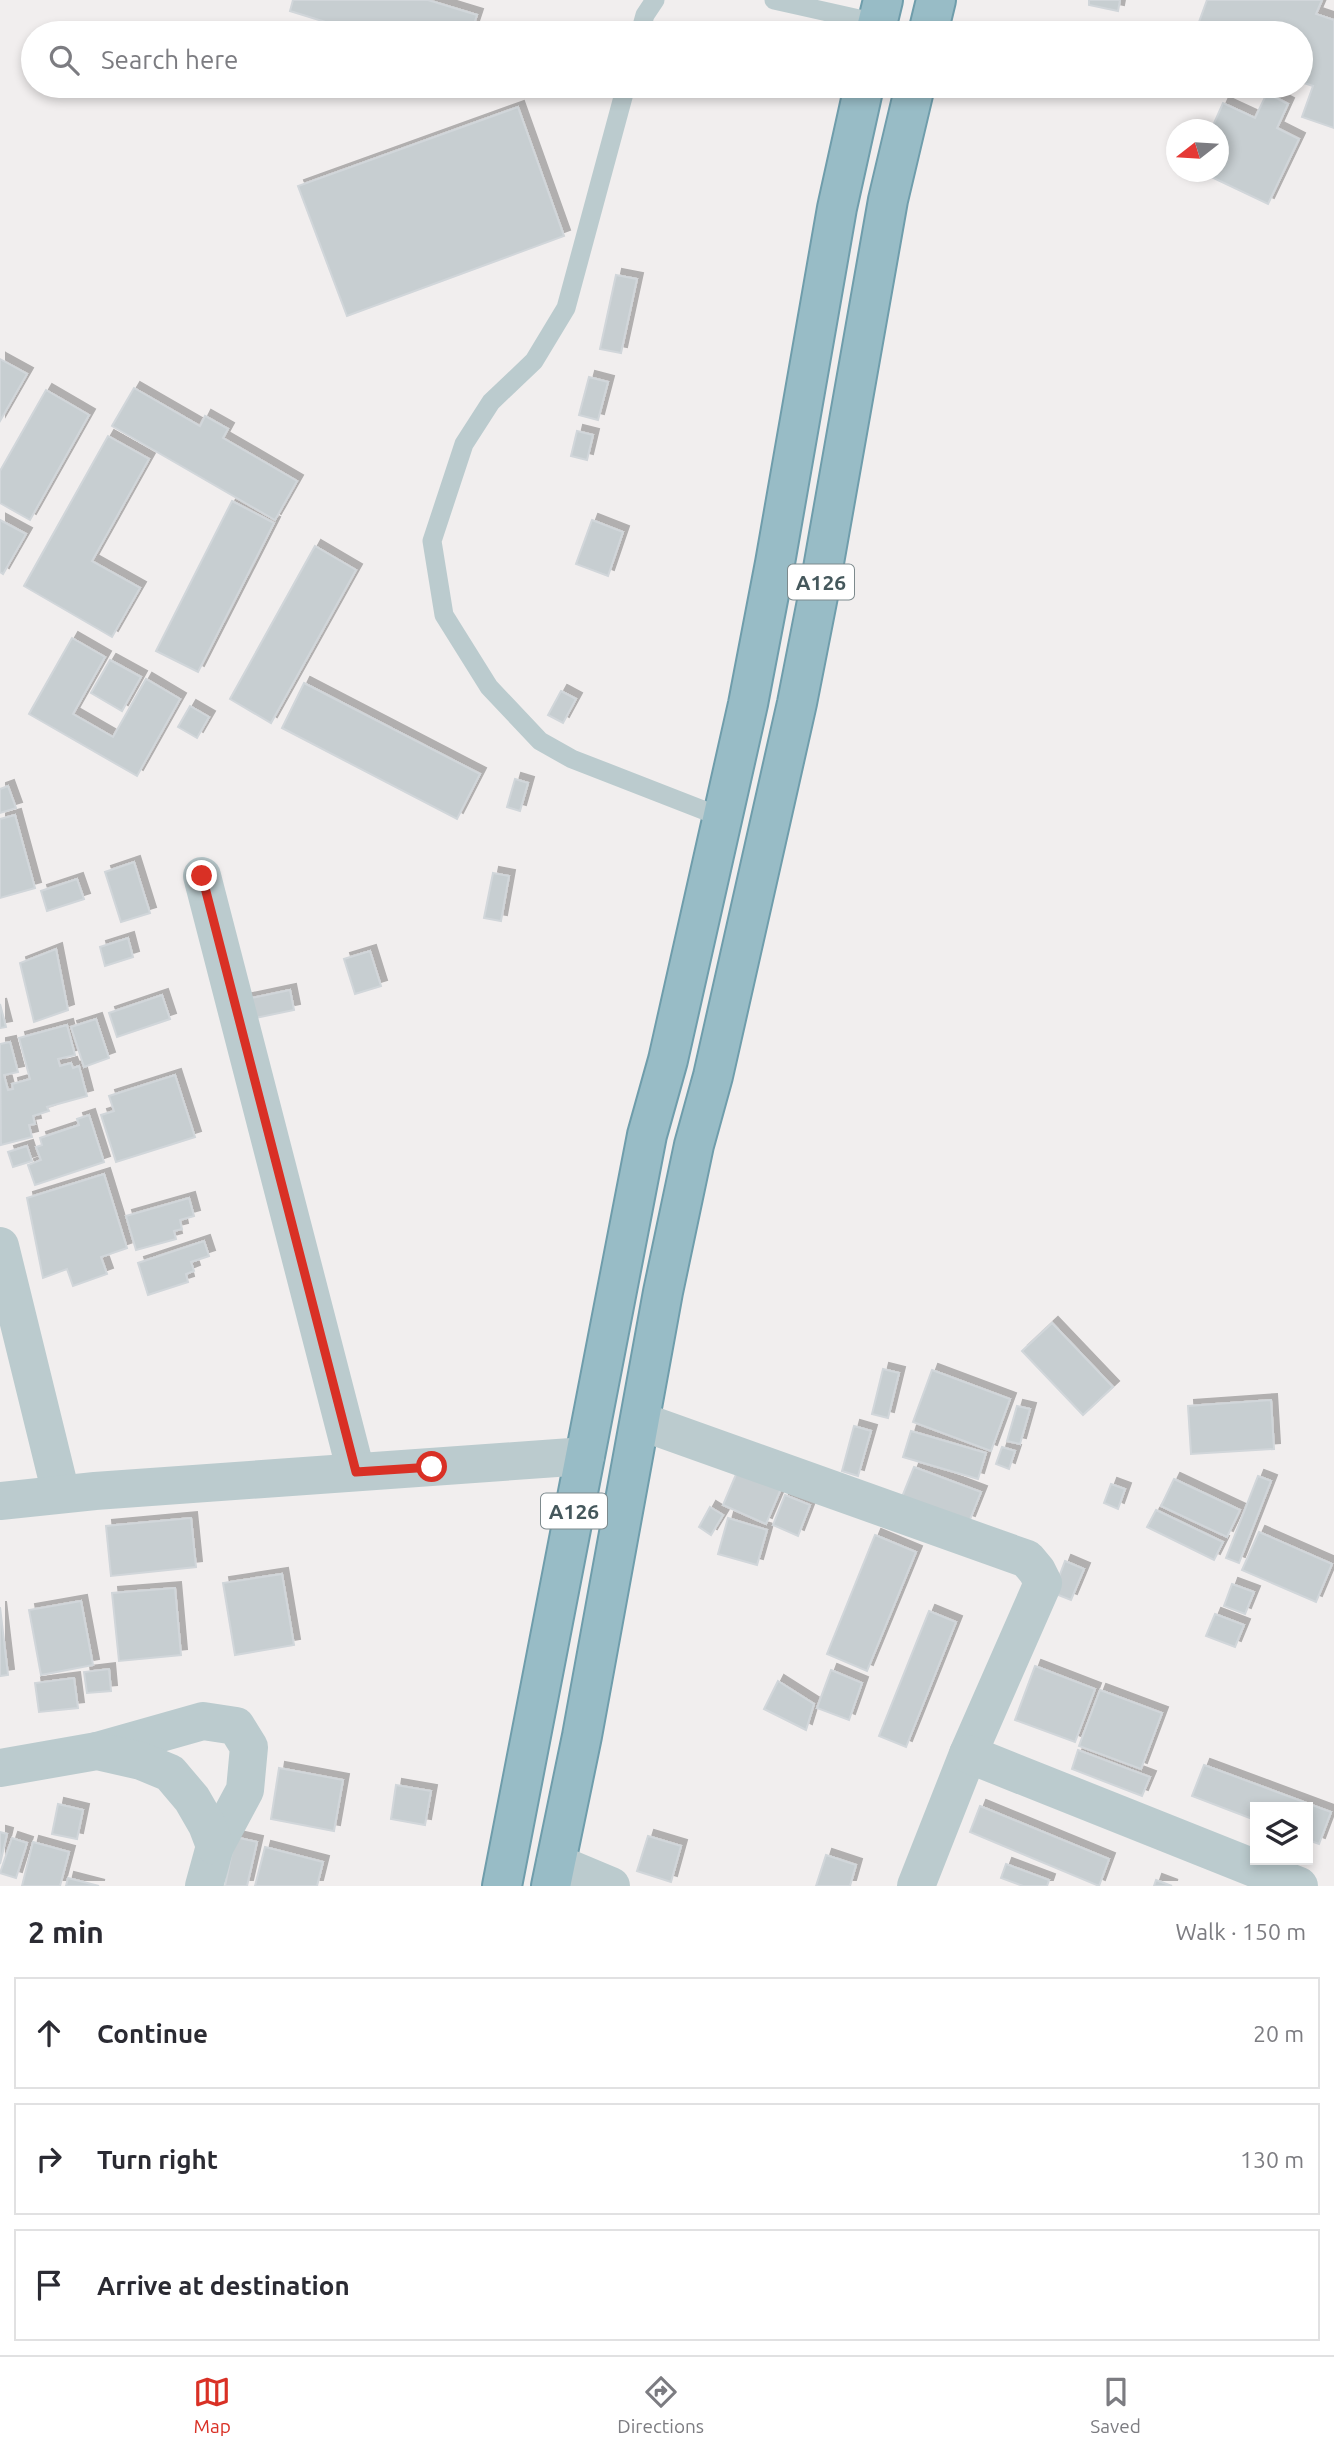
<!DOCTYPE html>
<meta charset="utf-8">
<style>
body{margin:0;font-family:Ubuntu,sans-serif;background:#f7f7f7;color:#2b2b33}
.controls{position:absolute;right:21px;bottom:21px;display:grid;overflow:hidden;border-radius:0px;box-shadow:0 4px 10px #0003}
.controls button{width:63px;height:63px;display:grid;place-items:center;padding:0;border:0;border-bottom:2px solid #e1e1e2;background:#fff;color:#2b2b33;font:35px sans-serif}
.compass{position:absolute;left:1166px;top:119px;width:63px;height:63px;border-radius:50%;background:#fff;box-shadow:0 4px 10px #0003;rotate:253deg}
.stop{position:absolute;width:21px;height:21px;margin:-16px;border:5px solid #d93025;border-radius:50%;background:#fff}
.stop.end{background:#d93025;border-color:#fff;box-shadow:0 2px 7px #0008}
.list{margin:0;padding:0;list-style:none}
h2{display:flex;justify-content:space-between;align-items:center;height:91px;margin:0;padding:0 28px;font-size:30px}
h2 small{font-size:23px;font-weight:400;color:#7c7c81}
.list li{display:grid;grid-template-columns:46px 1fr auto;gap:21px;align-items:center;box-sizing:border-box;height:112px;margin:0 14px 14px;padding:0 14px;border:2px solid #e1e1e2;border-radius:0px}
.list b{display:block;font-size:26px;white-space:nowrap}
.list em{font-size:23px;font-style:normal;color:#7c7c81}
.icon{flex:none;width:38px;height:38px;fill:none;stroke:currentColor;stroke-width:2;stroke-linecap:round;stroke-linejoin:round}
.map{position:relative;flex:none;width:1334px;height:1886px;overflow:hidden}
.search{position:absolute;background:#fff;box-shadow:0 4px 10px #0003;left:21px;right:21px;top:21px;height:77px;display:flex;align-items:center;gap:18px;box-sizing:border-box;padding:0 24px;border-radius:38px;color:#7c7c81;font-size:26px}
.sheet{height:469px;background:#fff}
nav{display:flex;justify-content:space-around;align-items:center;box-sizing:border-box;height:98px;border-top:2px solid #e1e1e2;background:#fff;font-size:19px;color:#7c7c81}
nav a{display:grid;justify-items:center;gap:4px}
nav .on{color:#d93025}
.map>svg:first-child{display:block}
</style>
<div class="map">
<svg width="1334" height="1886" viewBox="0 0 1334 1886">
<defs>
<filter id="shadow"><feDropShadow dx="6" dy="-6" stdDeviation="0" flood-color="#0004"/></filter>
</defs>
<rect width="100%" height="100%" fill="#f1eeee"/>
<g fill="#c7ced1" stroke="#d1d6da" stroke-width="2" filter="url(#shadow)">
<path d="M293,0h135l49,15 -6,18h-110l-71,-22z"/>
<path d="M1089,0h31l-2,11 -29,-6z"/>
<path d="M1207,0h115l-6,14 18,6v108l-32,-11 11,-31 -12,-4v-49h-106z"/>
<path d="M1267,93l21,11 -11,24 22,11 -31,65 -67,-32h17v-42h-7l12,-27 32,15z"/>
<path d="M518,107l46,129 -217,80 -49,-130z"/>
<path d="M616,275l21,4 -16,74 -21,-4z"/>
<path d="M0,359l27,15 -27,47z"/>
<path d="M589,377l19,5 -10,38 -19,-5z"/>
<path d="M134,388l66,38 5,-10 23,13 -5,9 74,43 -22,39 -163,-94z"/>
<path d="M46,390l43,25 -59,105 -30,-17v-32z"/>
<path d="M577,431l16,4 -6,25 -16,-4z"/>
<path d="M108,436l41,23 -57,102 48,27 -28,49 -88,-51z"/>
<path d="M232,501l42,22 -76,149 -42,-21z"/>
<path d="M0,520l26,14 -23,40 -3,-2z"/>
<path d="M592,520l31,12 -15,44 -32,-12z"/>
<path d="M315,546l41,24 -85,153 -41,-24z"/>
<path d="M72,638l33,19 -32,57 40,23 33,-58 34,20 -43,77 -108,-62z"/>
<path d="M110,660l31,17 -19,34 -31,-18z"/>
<path d="M304,683l176,91 -23,45 -175,-91z"/>
<path d="M561,691l15,8 -13,24 -15,-8z"/>
<path d="M190,706l19,11 -12,21 -19,-11z"/>
<path d="M515,779l13,4 -8,28 -13,-4z"/>
<path d="M8,786l8,22 -16,5v-24z"/>
<path d="M15,815l20,73 -35,10v-79z"/>
<path d="M134,862l16,51 -29,9 -16,-50z"/>
<path d="M493,873l16,3 -8,45 -17,-3z"/>
<path d="M77,879l7,20 -37,12 -6,-20z"/>
<path d="M128,938l5,19 -28,9 -5,-19z"/>
<path d="M56,949l12,61 -34,12 -14,-59z"/>
<path d="M370,951l11,35 -26,8 -11,-35z"/>
<path d="M290,990l4,20 -48,10 -4,-20z"/>
<path d="M162,995l8,24 -53,18 -8,-24z"/>
<path d="M0,1004l6,23 -6,1z"/>
<path d="M96,1019l13,39 -25,9 -13,-40z"/>
<path d="M67,1025l8,30 -17,4 2,7 11,-3 2,5 6,-2 8,30 -40,11 2,4 -16,5 2,8 -6,1 3,12 -31,8 -1,-101 10,-2 8,30 -14,3 4,15 5,-1 -1,-5 18,-5 -11,-41z"/>
<path d="M175,1075l20,62 -79,25 -15,-47 13,-4 -5,-15z"/>
<path d="M89,1115l15,47 -69,23 -7,-20 13,-5 -5,-13 6,-2 -2,-7 39,-13 -2,-6z"/>
<path d="M27,1146l5,15 -19,6 -5,-15z"/>
<path d="M104,1174l23,74 -26,9 6,17 -34,12 -6,-17 -24,9 -16,-80z"/>
<path d="M189,1198l5,18 -14,4 2,9 -8,2 2,8 -40,11 -10,-34z"/>
<path d="M204,1241l5,15 -18,6 3,9 -8,3 2,8 -40,13 -10,-32z"/>
<path d="M1052,1323l61,64 -30,28 -61,-64z"/>
<path d="M883,1369l16,4 -11,45 -16,-4z"/>
<path d="M932,1370l78,29 -19,52 -78,-29z"/>
<path d="M1271,1400l3,49 -83,5 -3,-48z"/>
<path d="M1017,1406l13,3 -10,35 -13,-3z"/>
<path d="M854,1426l17,5 -13,45 -16,-5z"/>
<path d="M911,1431l75,22 -8,26 -75,-22z"/>
<path d="M1002,1447l13,4 -6,18 -13,-5z"/>
<path d="M740,1465l43,19 -17,40 -43,-19z"/>
<path d="M914,1467l67,25 -12,30 -67,-25z"/>
<path d="M1258,1476l13,5 -32,82 -13,-5z"/>
<path d="M1174,1479l66,31 -13,27 -66,-31z"/>
<path d="M1111,1484l14,5 -7,20 -14,-6z"/>
<path d="M785,1495l25,10 -12,31 -25,-11z"/>
<path d="M710,1507l13,8 -12,20 -12,-8z"/>
<path d="M1156,1510l67,32 -9,18 -67,-33z"/>
<path d="M191,1518l5,49 -85,9 -5,-50z"/>
<path d="M728,1518l39,12 -10,35 -39,-11z"/>
<path d="M1259,1532l73,32 -16,38 -74,-32z"/>
<path d="M875,1535l41,17 -49,119 -40,-17z"/>
<path d="M1065,1561l19,8 -13,31 -18,-7z"/>
<path d="M282,1574l12,71 -59,10 -12,-72z"/>
<path d="M1232,1584l22,8 -9,22 -21,-8z"/>
<path d="M175,1588l6,67 -62,6 -7,-68z"/>
<path d="M81,1601l12,64 -52,10 -12,-65z"/>
<path d="M0,1607l8,68 -8,1z"/>
<path d="M929,1611l27,11 -50,125 -27,-11z"/>
<path d="M1215,1614l29,11 -9,22 -29,-11z"/>
<path d="M1035,1666l60,23 -20,53 -60,-22z"/>
<path d="M109,1669l2,22 -24,2 -3,-21z"/>
<path d="M831,1670l31,13 -13,37 -32,-12z"/>
<path d="M74,1678l4,30 -39,4 -4,-29z"/>
<path d="M778,1681l36,23 -8,26 -42,-21z"/>
<path d="M1100,1690l62,23 -21,56 -62,-23z"/>
<path d="M1078,1750l72,27 -8,19 -70,-27z"/>
<path d="M1204,1765l127,47 -12,32 -11,-4v-33h-53v13l-63,-24z"/>
<path d="M279,1768l64,12 -9,51 -63,-12z"/>
<path d="M396,1785l35,6 -6,34 -34,-6z"/>
<path d="M58,1804l25,6 -6,29 -25,-5z"/>
<path d="M980,1806l129,53 -10,27 -129,-54z"/>
<path d="M0,1832l7,2 -7,30z"/>
<path d="M648,1836l33,10 -10,36 -34,-11z"/>
<path d="M235,1837l22,5 -10,44h-22z"/>
<path d="M12,1838l15,5 -11,35 -16,-5z"/>
<path d="M33,1842l36,10 -9,34h-38z"/>
<path d="M265,1847l58,15 -6,24h-62z"/>
<path d="M826,1855l30,10 -6,21h-34z"/>
<path d="M1006,1864l43,16 -2,6h-24l-22,-8z"/>
<path d="M68,1878l31,8h-33z"/>
<path d="M1156,1880l16,6h-18z"/>
</g>
<g fill="none" stroke-linecap="round" stroke-linejoin="round">
<defs>
<g id="trunk">
<path d="M875,33l8,-33"/>
<path d="M928,33l8,-33"/>
<path d="M502,1886l145,-751 21,-75 80,-356 27,-141 62,-355 27,-122"/>
<path d="M551,1886l31,-150 81,-444 31,-147 19,-69 84,-373 22,-112 69,-391 27,-114"/>
</g>
</defs>
<use href="#trunk" stroke="#6f9dab" stroke-width="42"/>
<g stroke="#bbcbce" stroke-width="19">
<path d="M774,0l103,23"/>
<path d="M640,33l5,-18 10,-15"/>
<path d="M626,86l-60,222 -32,53 -43,41 -27,42 -32,97 12,74 45,72 51,54 32,18 149,58"/>
</g>
<g stroke="#bbcbce" stroke-width="38">
<path d="M202,876l154,596"/>
<path d="M0,1246l61,248"/>
<path d="M640,1421l387,138 10,12 6,12 -75,171 -52,132"/>
<path d="M0,1501l95,-10 490,-35"/>
<path d="M97,1751l106,-30 33,5 13,21 -4,43 -30,56 -11,40"/>
<path d="M968,1754l331,132"/>
<path d="M0,1768l97,-17 44,10 29,12 22,26 15,26 8,21"/>
<path d="M556,1863l55,23"/>
</g>
<use href="#trunk" stroke="#98bcc6" stroke-width="38"/>
</g>
<g fill="none" stroke-linecap="round" stroke-linejoin="round">
<path stroke="#d93025" stroke-width="9" d="M202,876l154,596 76,-5"/>
</g>
<g text-anchor="middle" dominant-baseline="central" stroke-width="7" stroke-linejoin="round" paint-order="stroke">
<g fill="#fff" stroke="#7d8a8d" stroke-width="2">
<rect x="788" y="564.5" width="66" height="35" rx="5"/>
<rect x="541" y="1493.5" width="66" height="35" rx="5"/>
</g>
<g font-size="21" font-weight="bold" fill="#45585c">
<text x="821" y="582">A126</text>
<text x="574" y="1511">A126</text>
</g>
</g>
</svg>
<div class="controls">
<button><svg class="icon" aria-label="layers" viewBox="0 0 24 24"><path d="M12 4l9 5-9 5-9-5zM3 14l9 5 9-5"/></svg></button>
</div>
<svg class="compass" viewBox="-18 -18 36 36"><path d="M0-13l5 13h-10z" fill="#e53935"/><path d="M0 13l5-13h-10z" fill="#7c7c81"/></svg>
<div class="stop" style="left:432px;top:1467px"></div>
<div class="stop end" style="left:202px;top:876px"></div>
<div class="search"><svg class="icon" aria-label="search" viewBox="0 0 24 24"><circle cx="10" cy="10" r="6"/><path d="M15 15l6 6"/></svg>Search here</div>
</div>
<section class="sheet">
<h2>2 min<small>Walk · 150 m</small></h2>
<ul class="list">
<li><svg class="icon" aria-label="ahead" viewBox="0 0 24 24"><path d="M12 20V5M6 11l6-6 6 6"/></svg><div><b>Continue</b></div><em>20 m</em></li>
<li><svg class="icon" aria-label="right" viewBox="0 0 24 24"><path d="M7 20v-9h11M14 6l5 5-5 5"/></svg><div><b>Turn right</b></div><em>130 m</em></li>
<li><svg class="icon" aria-label="arrive" viewBox="0 0 24 24"><path d="M6 21V4h12l-3 4 3 4H6"/></svg><div><b>Arrive at destination</b></div></li>
</ul>
</section>
<nav>
<a class="on"><svg class="icon" aria-label="map" viewBox="0 0 24 24"><path d="M3 6l6-2 6 2 6-2v14l-6 2-6-2-6 2zM9 4v14M15 6v14"/></svg>Map</a>
<a><svg class="icon" aria-label="directions" viewBox="0 0 24 24"><path d="M12 3l9 9-9 9-9-9zM9 14v-3h6M13 9l2 2-2 2"/></svg>Directions</a>
<a><svg class="icon" aria-label="saved" viewBox="0 0 24 24"><path d="M7 4h10v16l-5-4-5 4z"/></svg>Saved</a>
</nav>
